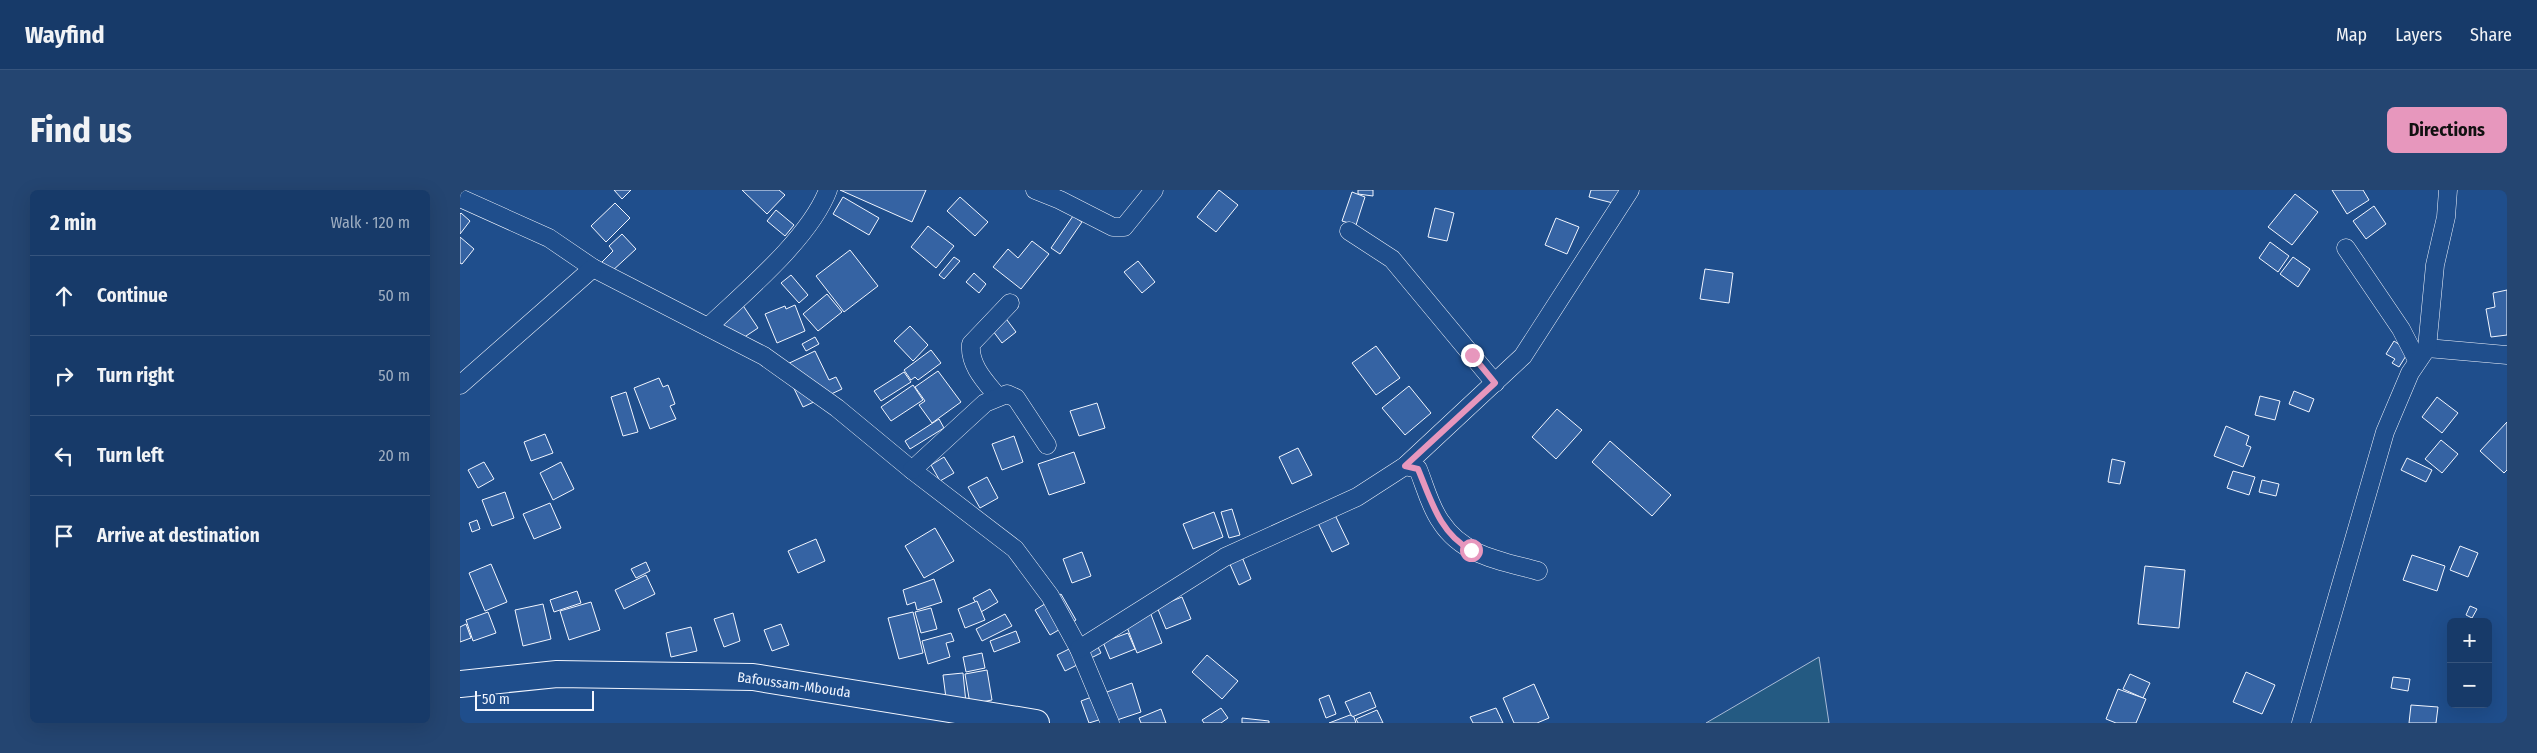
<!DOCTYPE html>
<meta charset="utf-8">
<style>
body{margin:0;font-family:"Fira Sans Condensed",sans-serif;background:#244571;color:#f1f3f6}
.controls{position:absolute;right:15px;bottom:15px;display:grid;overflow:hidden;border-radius:8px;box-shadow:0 5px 20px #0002}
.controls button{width:45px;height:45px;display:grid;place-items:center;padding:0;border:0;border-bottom:1px solid #36547d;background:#173a69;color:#f1f3f6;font:25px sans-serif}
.scale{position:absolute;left:15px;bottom:12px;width:119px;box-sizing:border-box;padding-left:5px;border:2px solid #f2f6ff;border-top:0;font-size:14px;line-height:18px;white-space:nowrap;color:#f2f6ff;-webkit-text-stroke:4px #1f4e8c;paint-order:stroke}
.stop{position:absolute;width:15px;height:15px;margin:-11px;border:4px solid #e797bd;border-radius:50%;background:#fff}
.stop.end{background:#e797bd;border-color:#fff;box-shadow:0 1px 5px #0008}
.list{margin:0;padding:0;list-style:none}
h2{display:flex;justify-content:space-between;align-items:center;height:65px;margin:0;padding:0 20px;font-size:21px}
h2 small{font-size:16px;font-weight:400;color:#9eadc0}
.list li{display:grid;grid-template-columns:32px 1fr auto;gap:15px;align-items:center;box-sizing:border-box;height:80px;padding:0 20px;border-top:1px solid #36547d}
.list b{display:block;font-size:19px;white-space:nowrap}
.list em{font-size:16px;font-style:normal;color:#9eadc0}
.icon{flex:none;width:28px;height:28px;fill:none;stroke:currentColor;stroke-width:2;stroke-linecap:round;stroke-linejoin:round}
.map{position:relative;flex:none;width:2047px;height:533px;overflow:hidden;border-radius:8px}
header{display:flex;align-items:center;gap:30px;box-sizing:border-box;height:70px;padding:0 25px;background:#173a69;border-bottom:1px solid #36547d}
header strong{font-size:24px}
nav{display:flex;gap:28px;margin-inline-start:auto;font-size:18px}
.intro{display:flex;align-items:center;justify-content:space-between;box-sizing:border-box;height:120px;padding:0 30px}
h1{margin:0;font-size:35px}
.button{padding:12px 22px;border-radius:8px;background:#e797bd;color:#111;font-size:18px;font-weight:700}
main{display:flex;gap:30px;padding:0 30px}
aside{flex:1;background:#173a69;border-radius:8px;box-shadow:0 5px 20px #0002}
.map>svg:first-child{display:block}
</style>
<header>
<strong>Wayfind</strong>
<nav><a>Map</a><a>Layers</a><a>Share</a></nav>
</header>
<div class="intro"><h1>Find us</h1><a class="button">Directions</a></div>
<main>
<aside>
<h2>2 min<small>Walk · 120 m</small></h2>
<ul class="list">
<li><svg class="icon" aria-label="ahead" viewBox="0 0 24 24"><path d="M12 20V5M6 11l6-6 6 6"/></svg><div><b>Continue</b></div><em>50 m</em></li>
<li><svg class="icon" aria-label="right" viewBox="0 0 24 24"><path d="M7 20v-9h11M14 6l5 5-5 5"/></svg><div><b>Turn right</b></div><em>50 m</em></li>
<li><svg class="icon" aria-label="left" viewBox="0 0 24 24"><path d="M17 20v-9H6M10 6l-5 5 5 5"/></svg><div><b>Turn left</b></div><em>20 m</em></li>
<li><svg class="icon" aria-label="arrive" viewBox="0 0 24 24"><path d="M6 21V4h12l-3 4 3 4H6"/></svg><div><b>Arrive at destination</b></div></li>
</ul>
</aside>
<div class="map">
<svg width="2047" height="533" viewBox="0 0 2047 533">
<rect width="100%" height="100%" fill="#1f4e8c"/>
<path fill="#245a82" stroke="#a8bbd7" d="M1359,467l10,66h-123z"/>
<g fill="#3563a3" stroke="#f2f6ff">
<path d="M154,0h17l-9,9z"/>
<path d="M282,0h37l6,5 -18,19z"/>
<path d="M380,0h86l-14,32z"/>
<path d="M759,0l19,15 -22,27 -19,-15z"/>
<path d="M898,0h15v6l-15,-2z"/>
<path d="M1131,0h30l-4,14 -28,-7z"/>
<path d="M1872,0h31l6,10 -22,14z"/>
<path d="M892,2l13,5 -9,28 -14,-4z"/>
<path d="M1835,4l23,18 -26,33 -24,-18z"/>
<path d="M383,7l36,21 -10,17 -36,-21z"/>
<path d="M500,7l28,25 -13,14 -28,-25z"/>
<path d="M155,13l15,15 -24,24 -15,-16z"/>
<path d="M1914,16l12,18 -20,15 -13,-18z"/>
<path d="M975,18l19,5 -7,28 -19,-4z"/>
<path d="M316,20l18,15 -9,11 -18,-15z"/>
<path d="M1,23l9,8 -10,13v-20z"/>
<path d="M613,26l9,6 -22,32 -9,-6z"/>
<path d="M1096,28l23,9 -12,27 -22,-9z"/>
<path d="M468,36l26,20 -18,22 -25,-21z"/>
<path d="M162,44l14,15 -25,23 -9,-10 11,-11 -4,-5z"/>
<path d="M0,47l14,12 -12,15 -2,-1z"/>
<path d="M572,51l17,13 -28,35 -28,-22 15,-18 10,9z"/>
<path d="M1810,52l19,14 -11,16 -19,-14z"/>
<path d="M390,60l28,36 -34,26 -28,-36z"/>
<path d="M494,67l6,4 -16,18 -5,-4z"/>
<path d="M1833,67l17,12 -12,18 -18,-13z"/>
<path d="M678,71l17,21 -13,11 -18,-21z"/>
<path d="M1245,79l28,4 -4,30 -29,-4z"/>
<path d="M514,83l12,11 -7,9 -13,-11z"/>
<path d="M331,85l17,20 -9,8 -18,-20z"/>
<path d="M2047,100v45l-16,2 -5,-28 9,-2 -2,-14z"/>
<path d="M367,104l15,18 -24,19 -15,-17z"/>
<path d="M280,111l18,27 -21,14 -22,-25z"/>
<path d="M335,115l10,26 -28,12 -12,-29 20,-8 1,3z"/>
<path d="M544,126l12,16 -14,11 -12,-16z"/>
<path d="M450,136l18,19 -15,16 -19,-20z"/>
<path d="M355,147l4,7 -13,7 -4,-7z"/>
<path d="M1934,151l15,10 -10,16 -7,-4 3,-4 -9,-5z"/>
<path d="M916,156l24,32 -24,17 -24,-32z"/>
<path d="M471,160l10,13 -23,17 -3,-3 -4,3 -7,-10z"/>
<path d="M355,161l14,29 7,-3 6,12 -39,18 -20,-41z"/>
<path d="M478,181l23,31 -29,21 -13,-18 6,-4 -10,-14z"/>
<path d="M444,182l7,10 -30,19 -7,-10z"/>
<path d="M199,188l4,9 5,-2 7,19 -5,2 6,13 -26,10 -16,-41z"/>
<path d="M453,195l10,15 -32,21 -10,-14z"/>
<path d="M949,196l22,27 -26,22 -23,-27z"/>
<path d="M1834,201l20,8 -5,13 -20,-8z"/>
<path d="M166,202l12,40 -15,4 -12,-39z"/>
<path d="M1800,206l20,5 -5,19 -20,-5z"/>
<path d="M1977,207l21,16 -16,20 -20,-16z"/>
<path d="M637,213l8,25 -26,8 -9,-25z"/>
<path d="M1097,219l25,21 -26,29 -24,-22z"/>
<path d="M479,229l5,9 -34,21 -5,-8z"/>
<path d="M2047,232v48l-3,3 -24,-22z"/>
<path d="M1766,236l23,10 -3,9 5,2 -8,20 -29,-11z"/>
<path d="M85,244l8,19 -22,8 -7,-19z"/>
<path d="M554,246l9,26 -21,8 -10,-26z"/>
<path d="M1981,250l17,14 -16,19 -17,-14z"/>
<path d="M1150,251l61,54 -19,21 -60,-54z"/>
<path d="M838,258l14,27 -20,9 -13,-27z"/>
<path d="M614,262l11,31 -36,12 -11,-31z"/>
<path d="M484,267l10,16 -14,8 -9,-16z"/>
<path d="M1947,268l25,12 -6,12 -25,-12z"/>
<path d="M1652,269l13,3 -5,22 -12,-2z"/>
<path d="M24,272l10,17 -16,9 -10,-18z"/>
<path d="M101,272l13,27 -21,11 -13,-27z"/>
<path d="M1773,281l22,6 -6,18 -22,-7z"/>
<path d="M527,287l11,21 -18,10 -12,-21z"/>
<path d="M1802,290l17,4 -3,12 -17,-4z"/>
<path d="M45,302l9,26 -22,8 -10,-26z"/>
<path d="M90,313l11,25 -27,11 -11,-25z"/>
<path d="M772,319l8,26 -11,3 -8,-26z"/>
<path d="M754,322l9,25 -30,12 -10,-25z"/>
<path d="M875,325l14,29 -17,8 -14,-29z"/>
<path d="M17,330l3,9 -8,3 -3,-9z"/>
<path d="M475,338l19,33 -30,17 -19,-32z"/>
<path d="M356,349l9,22 -27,12 -10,-22z"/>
<path d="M2000,356l18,7 -10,24 -18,-7z"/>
<path d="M622,362l9,24 -19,7 -9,-24z"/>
<path d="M1952,365l33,11 -8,25 -34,-11z"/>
<path d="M782,367l9,22 -12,6 -10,-23z"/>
<path d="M186,372l4,9 -14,7 -5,-9z"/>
<path d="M31,374l16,38 -22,9 -16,-38z"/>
<path d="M1685,376l40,4 -6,58 -41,-4z"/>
<path d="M186,385l9,19 -31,15 -9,-19z"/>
<path d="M474,389l8,23 -25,8 -2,-8 -8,3 -4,-15z"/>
<path d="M530,399l8,13 -17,10 -8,-14z"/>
<path d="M117,401l4,12 -27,9 -4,-12z"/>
<path d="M601,404l15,26 -26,15 -15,-25z"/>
<path d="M722,407l9,22 -25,10 -9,-22z"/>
<path d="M517,411l8,19 -20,8 -7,-19z"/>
<path d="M131,412l9,28 -31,10 -9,-29z"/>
<path d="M83,414l8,35 -28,7 -8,-36z"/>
<path d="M2010,416l7,3 -5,9 -6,-3z"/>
<path d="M471,418l6,21 -16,4 -6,-21z"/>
<path d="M28,422l8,21 -23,8 -7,-21z"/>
<path d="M453,422l10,41 -24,6 -11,-41z"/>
<path d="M690,422l12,31 -25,10 -12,-31z"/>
<path d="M273,423l7,28 -16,6 -10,-28z"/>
<path d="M545,424l7,12 -30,15 -6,-12z"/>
<path d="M6,434l5,14 -11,4v-15z"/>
<path d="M321,434l8,21 -17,6 -8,-21z"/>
<path d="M231,437l6,24 -26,6 -5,-24z"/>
<path d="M556,441l4,11 -26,10 -4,-11z"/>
<path d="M491,443l3,8 -8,2 4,14 -22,7 -6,-23z"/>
<path d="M668,443l7,16 -25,10 -7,-17z"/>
<path d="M633,447l8,16 -36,18 -8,-16z"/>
<path d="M522,463l3,15 -19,4 -3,-15z"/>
<path d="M747,465l31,26 -16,18 -30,-27z"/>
<path d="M527,480l5,30 -22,4 -5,-30z"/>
<path d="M1786,482l29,13 -13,29 -29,-12z"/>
<path d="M503,483l3,30 -19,3 -4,-31z"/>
<path d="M1670,484l20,9 -7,15 -20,-9z"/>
<path d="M1933,487l17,2 -2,12 -17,-3z"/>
<path d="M672,493l9,29 -27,9 -10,-28z"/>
<path d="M1074,494l15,34 -12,5h-23l-11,-25z"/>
<path d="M1658,499l28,10 -10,24h-20l-10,-4z"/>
<path d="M910,502l6,15 -24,10 -7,-15z"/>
<path d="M637,505l8,23 -16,5 -8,-22z"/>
<path d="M869,505l7,19 -10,4 -7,-19z"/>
<path d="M1951,515l27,2 -2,16h-27z"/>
<path d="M761,518l7,10 -7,5h-17l-2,-3z"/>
<path d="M1036,518l7,15h-30l-3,-6z"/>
<path d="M701,519l5,14h-25l-2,-5z"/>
<path d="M917,520l6,13h-25l-2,-4z"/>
<path d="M890,525l4,2 2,6h-27z"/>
<path d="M782,528l27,3v2h-27z"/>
</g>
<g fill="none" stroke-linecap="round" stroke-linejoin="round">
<defs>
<g id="minor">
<path d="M575,0l25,10 53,27h11l30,-37"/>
<path d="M0,8l89,40 44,30 171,88 73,52 75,62 103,79 35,47 29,53 31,74"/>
<path d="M889,41l43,28 103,124"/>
<path d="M1886,58l55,81 16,31"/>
<path d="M248,137c37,-35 102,-89 120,-137"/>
<path d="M1967,158l80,7"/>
<path d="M0,195l133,-117"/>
<path d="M538,207c-13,-16 -29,-32 -27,-53l39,-41"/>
<path d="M945,276l13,3c7,17 12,38 23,53 22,34 61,39 97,49"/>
<path d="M452,280l73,-67 22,-9 9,4 31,47"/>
<path d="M619,459l146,-92 132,-60 48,-31 118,-110 107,-166"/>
<path d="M1841,533l84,-291 25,-59 17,-25 8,-83 11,-48 2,-27"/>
</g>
<path id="highway" d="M0,494l97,-10 196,3 283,46"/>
</defs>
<use href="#minor" stroke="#f2f6ff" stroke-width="19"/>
<use href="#highway" stroke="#f2f6ff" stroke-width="28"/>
<use href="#minor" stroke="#1f4e8c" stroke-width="18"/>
<use href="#highway" stroke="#1f4e8c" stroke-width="26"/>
</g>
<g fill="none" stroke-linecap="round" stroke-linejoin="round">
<path stroke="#e797bd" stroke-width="6" d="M1011,360c-31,-16 -40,-50 -53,-81l-13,-3 90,-83 -23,-28"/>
</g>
<g text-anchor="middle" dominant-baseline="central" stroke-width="4" stroke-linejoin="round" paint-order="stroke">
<g font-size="14" fill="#f2f6ff" stroke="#1f4e8c">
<text transform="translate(334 495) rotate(8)">Bafoussam-Mbouda</text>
</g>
</g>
</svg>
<div class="controls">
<button>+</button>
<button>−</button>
</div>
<div class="scale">50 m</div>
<div class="stop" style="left:1011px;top:360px"></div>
<div class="stop end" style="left:1012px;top:165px"></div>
</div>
</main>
